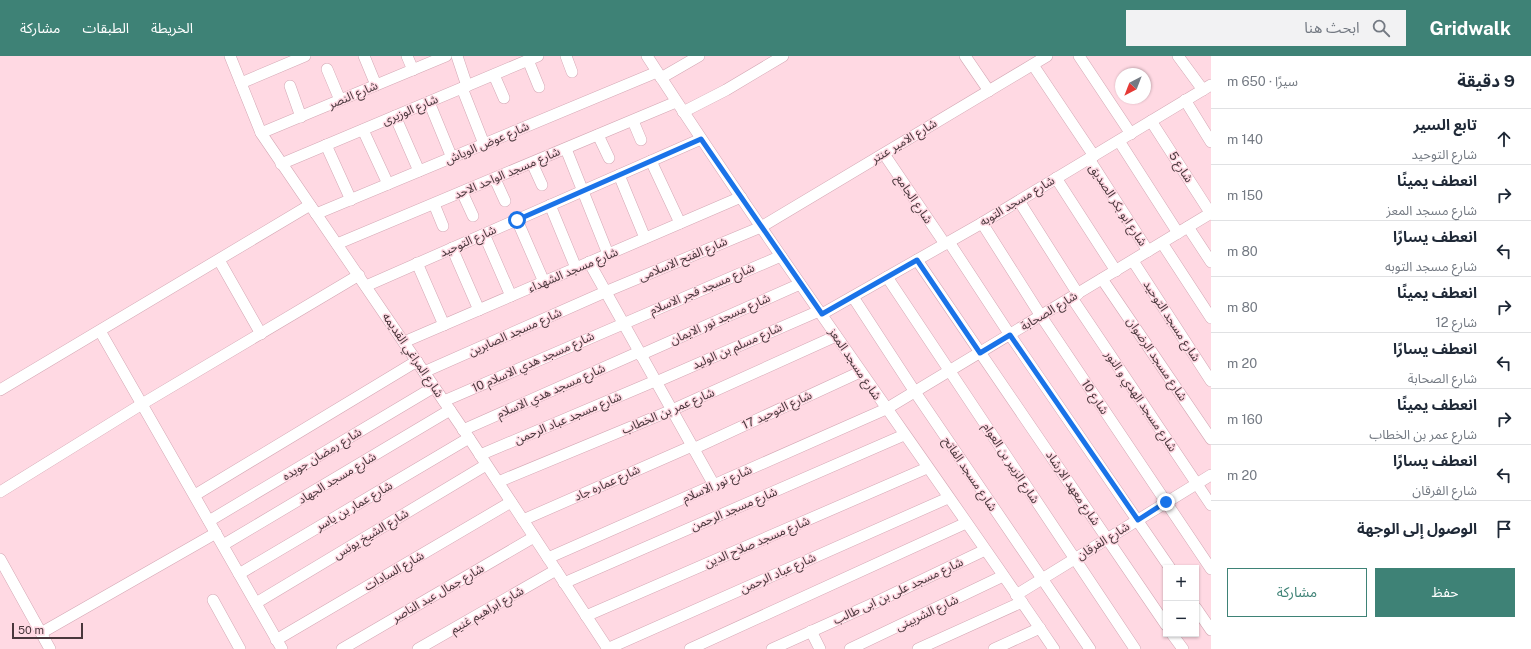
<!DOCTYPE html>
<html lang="ar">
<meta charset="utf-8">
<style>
body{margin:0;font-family:"Public Sans","Noto Sans Arabic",sans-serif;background:#f2f2f3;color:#1f2937;direction:rtl}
.controls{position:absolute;right:12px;bottom:12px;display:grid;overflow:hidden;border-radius:0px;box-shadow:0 1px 3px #0004}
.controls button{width:36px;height:36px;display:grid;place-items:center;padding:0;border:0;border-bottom:1px solid #e0e1e3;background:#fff;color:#1f2937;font:20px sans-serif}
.compass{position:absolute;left:1115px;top:12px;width:36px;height:36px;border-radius:50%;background:#fff;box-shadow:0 1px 3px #0004;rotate:222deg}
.scale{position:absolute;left:12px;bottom:10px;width:71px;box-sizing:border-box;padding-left:4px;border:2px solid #49373c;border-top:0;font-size:11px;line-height:14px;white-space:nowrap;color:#49373c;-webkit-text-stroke:3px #ffd9e3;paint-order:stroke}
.stop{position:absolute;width:12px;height:12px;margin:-9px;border:3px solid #1a73e8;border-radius:50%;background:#fff}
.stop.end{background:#1a73e8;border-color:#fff;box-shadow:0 1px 4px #0008}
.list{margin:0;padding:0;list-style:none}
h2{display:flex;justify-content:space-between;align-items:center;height:52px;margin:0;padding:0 16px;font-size:17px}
h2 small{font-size:13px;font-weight:400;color:#747a83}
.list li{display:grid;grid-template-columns:26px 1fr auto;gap:12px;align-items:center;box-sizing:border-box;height:56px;padding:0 16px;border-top:1px solid #e0e1e3}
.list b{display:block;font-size:15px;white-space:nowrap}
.list p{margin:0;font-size:13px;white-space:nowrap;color:#747a83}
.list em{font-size:13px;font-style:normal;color:#747a83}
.actions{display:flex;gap:8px;padding:12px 16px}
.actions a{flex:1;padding:9px 0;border:1px solid #3e8276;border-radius:0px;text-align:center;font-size:14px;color:#3e8276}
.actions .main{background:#3e8276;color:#fff}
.icon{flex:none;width:22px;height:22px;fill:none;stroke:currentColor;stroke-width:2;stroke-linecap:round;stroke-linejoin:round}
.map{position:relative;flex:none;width:1211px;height:593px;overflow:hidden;direction:ltr}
header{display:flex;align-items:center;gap:24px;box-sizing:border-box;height:56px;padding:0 20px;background:#3e8276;color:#fff}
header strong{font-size:19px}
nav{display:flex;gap:22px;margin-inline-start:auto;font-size:14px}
.search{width:280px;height:36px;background:#f2f2f3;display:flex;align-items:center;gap:10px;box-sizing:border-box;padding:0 14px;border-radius:0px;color:#747a83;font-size:15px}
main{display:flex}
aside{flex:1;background:#fff}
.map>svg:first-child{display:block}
</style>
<header>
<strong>Gridwalk</strong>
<div class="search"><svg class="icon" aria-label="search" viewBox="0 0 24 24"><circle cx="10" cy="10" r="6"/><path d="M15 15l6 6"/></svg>ابحث هنا</div>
<nav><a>الخريطة</a><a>الطبقات</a><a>مشاركة</a></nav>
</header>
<main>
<aside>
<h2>9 دقيقة<small>سيرًا · 650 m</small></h2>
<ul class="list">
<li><svg class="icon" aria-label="ahead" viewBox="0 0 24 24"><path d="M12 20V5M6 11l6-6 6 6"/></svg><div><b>تابع السير</b><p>شارع التوحيد</p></div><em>140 m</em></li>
<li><svg class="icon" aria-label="right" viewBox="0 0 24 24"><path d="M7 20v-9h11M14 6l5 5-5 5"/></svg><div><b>انعطف يمينًا</b><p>شارع مسجد المعز</p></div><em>150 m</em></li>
<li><svg class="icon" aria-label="left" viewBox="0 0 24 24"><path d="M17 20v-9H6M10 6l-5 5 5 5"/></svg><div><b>انعطف يسارًا</b><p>شارع مسجد التوبه</p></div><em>80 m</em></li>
<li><svg class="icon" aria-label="right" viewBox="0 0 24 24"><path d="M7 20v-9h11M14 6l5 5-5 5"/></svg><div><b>انعطف يمينًا</b><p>شارع 12</p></div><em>80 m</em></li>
<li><svg class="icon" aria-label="left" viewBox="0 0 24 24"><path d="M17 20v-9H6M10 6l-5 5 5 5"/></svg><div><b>انعطف يسارًا</b><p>شارع الصحابة</p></div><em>20 m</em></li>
<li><svg class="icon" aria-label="right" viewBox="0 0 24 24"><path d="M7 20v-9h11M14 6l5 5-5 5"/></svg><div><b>انعطف يمينًا</b><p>شارع عمر بن الخطاب</p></div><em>160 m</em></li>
<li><svg class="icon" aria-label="left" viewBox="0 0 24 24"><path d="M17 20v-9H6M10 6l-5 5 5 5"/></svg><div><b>انعطف يسارًا</b><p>شارع الفرقان</p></div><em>20 m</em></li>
<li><svg class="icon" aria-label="arrive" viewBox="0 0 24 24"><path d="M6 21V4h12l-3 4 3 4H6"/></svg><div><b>الوصول إلى الوجهة</b></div></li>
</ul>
<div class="actions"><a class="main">حفظ</a><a>مشاركة</a></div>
</aside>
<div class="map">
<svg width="1211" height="593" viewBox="0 0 1211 593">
<rect width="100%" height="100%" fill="#ffd9e3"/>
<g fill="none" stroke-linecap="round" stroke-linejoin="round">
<defs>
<g id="street">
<path d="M230,0l31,77 208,305 139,211"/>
<path d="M364,0l12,29"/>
<path d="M407,0l6,14"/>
<path d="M457,0l10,30"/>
<path d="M566,0l6,16"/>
<path d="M647,0c130,201 272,395 407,593"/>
<path d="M965,0l24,35"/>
<path d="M1079,0l52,78"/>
<path d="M1178,0l25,34"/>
<path d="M528,4l11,27"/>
<path d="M1033,9l61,91"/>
<path d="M327,13l13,31"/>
<path d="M494,19l10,23"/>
<path d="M661,22l38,-22"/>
<path d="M241,27l64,-27"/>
<path d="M290,30l11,31"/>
<path d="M462,32l22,56"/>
<path d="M1185,44l26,42"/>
<path d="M429,46l23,56"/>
<path d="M683,56l43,-22 57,-34"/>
<path d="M395,60l24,55"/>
<path d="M633,65l8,19"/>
<path d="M1151,65l60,93"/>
<path d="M363,74l25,54"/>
<path d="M261,77l185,-77"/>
<path d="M598,79l11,23"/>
<path d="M1119,85l59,92"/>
<path d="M326,89l25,55"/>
<path d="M566,93l42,105"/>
<path d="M884,98l61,90"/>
<path d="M1089,103l59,92"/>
<path d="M651,105l29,62"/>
<path d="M532,107l10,22"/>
<path d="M281,108l257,-108"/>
<path d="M619,119l26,63"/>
<path d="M1056,122l60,93"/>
<path d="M495,123l10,22"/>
<path d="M462,136l11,24"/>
<path d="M1019,145l59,93"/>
<path d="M434,148l9,22"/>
<path d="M550,149l26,63"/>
<path d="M316,158l341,-142"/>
<path d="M517,164l27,62"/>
<path d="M982,167l59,93 170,253"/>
<path d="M1188,171l23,35"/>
<path d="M484,178l27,62"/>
<path d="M949,186l61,93 160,233"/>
<path d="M1162,187l49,75"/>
<path d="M337,188l339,-142"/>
<path d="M452,192l27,62"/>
<path d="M219,204l42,74"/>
<path d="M917,204l249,365"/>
<path d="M1133,205l78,120"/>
<path d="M589,206l125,223"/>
<path d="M417,207l27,62"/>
<path d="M887,221l248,372"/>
<path d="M1102,223l109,160"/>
<path d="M366,230l335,-147"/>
<path d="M853,241l62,95 175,257"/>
<path d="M1072,242l139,207"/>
<path d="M822,258l160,-91 229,-138"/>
<path d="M100,275l182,318"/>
<path d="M404,286l337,-145"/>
<path d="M640,299l160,-71"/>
<path d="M424,316l181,-80 156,-65 286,-171"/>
<path d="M656,326l163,-71"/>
<path d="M0,334l310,-185"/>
<path d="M444,345l337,-145"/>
<path d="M463,374l176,-78"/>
<path d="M693,393l167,-77"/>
<path d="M480,399l175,-74"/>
<path d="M498,426l174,-72 164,-74"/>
<path d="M0,436l142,-88 217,-129"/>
<path d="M195,439l222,-134"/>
<path d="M523,464l169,-74"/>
<path d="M209,465l225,-134"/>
<path d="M223,489l227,-135"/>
<path d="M548,502l338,-149 325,-196"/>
<path d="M0,503l50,90"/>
<path d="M239,518l230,-136"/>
<path d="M564,527l340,-148"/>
<path d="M1016,539l195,-120"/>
<path d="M213,544l27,49"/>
<path d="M256,547l230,-138"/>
<path d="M1196,552l15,22"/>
<path d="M586,560l341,-148"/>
<path d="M811,575l9,18"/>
<path d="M41,577l175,-100"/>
<path d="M1172,578l11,15"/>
<path d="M276,584l235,-138"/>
<path d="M342,593l192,-112"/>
<path d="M418,593l138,-79"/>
<path d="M607,593l341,-151"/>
<path d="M690,593l276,-126"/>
<path d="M772,593l98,-44 115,-55"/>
<path d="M850,593l153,-73"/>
<path d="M918,593l104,-47"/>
<path d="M994,593l46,-21"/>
</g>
</defs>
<use href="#street" stroke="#d4a7b4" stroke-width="12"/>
<use href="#street" stroke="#fff" stroke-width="11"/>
</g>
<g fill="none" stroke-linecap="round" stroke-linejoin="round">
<path stroke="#1a73e8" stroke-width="5" d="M517,164l184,-81 121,175 95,-54 63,93 30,-18 128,185 28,-18"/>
</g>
<g text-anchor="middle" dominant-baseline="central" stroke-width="3" stroke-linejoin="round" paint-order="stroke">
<g font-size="12" fill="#49373c" stroke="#ffd9e3">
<text transform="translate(353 39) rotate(-23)">شارع النصر</text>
<text transform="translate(410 54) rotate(-23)">شارع الوزيرى</text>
<text transform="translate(904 85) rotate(-31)">شارع الامير عنتر</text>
<text transform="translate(487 87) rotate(-23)">شارع عوض الوياش</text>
<text transform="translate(1181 111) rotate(57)">شارع 5</text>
<text transform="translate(507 117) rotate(-23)">شارع مسجد الواحد الاحد</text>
<text transform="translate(914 143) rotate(56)">شارع الجامع</text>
<text transform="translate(1017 145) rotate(-31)">شارع مسجد التوبه</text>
<text transform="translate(1118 149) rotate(57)">شارع ابو بكر الصديق</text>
<text transform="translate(468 185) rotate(-24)">شارع التوحيد</text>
<text transform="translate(683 203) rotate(-23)">شارع الفتح الاسلامى</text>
<text transform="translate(573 214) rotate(-23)">شارع مسجد الشهداء</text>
<text transform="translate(702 233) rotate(-23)">شارع مسجد فجر الاسلام</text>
<text transform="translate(1049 255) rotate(-31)">شارع الصحابة</text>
<text transform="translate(720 263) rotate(-24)">شارع مسجد نور الايمان</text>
<text transform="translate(1172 265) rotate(57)">شارع مسجد التوحيد</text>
<text transform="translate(515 276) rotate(-24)">شارع مسجد الصابرين</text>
<text transform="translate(737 290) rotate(-24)">شارع مسلم بن الوليد</text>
<text transform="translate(413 299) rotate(56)">شارع المراغي القديمه</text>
<text transform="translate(1157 303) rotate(56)">شارع مسجد الرضوان</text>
<text transform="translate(533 306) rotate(-24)">شارع مسجد هدي الاسلام 10</text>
<text transform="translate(855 308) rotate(56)">شارع مسجد المعز</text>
<text transform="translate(551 335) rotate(-24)">شارع مسجد هدي الاسلام</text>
<text transform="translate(1095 341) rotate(56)">شارع 10</text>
<text transform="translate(1141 345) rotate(56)">شارع مسجد الهدي و النور</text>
<text transform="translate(777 354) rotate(-25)">شارع التوحيد 17</text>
<text transform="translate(668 355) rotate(-23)">شارع عمر بن الخطاب</text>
<text transform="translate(568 362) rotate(-23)">شارع مسجد عباد الرحمن</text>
<text transform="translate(322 398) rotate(-31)">شارع رمضان جويده</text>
<text transform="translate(1011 407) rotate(57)">شارع الزبير بن العوام</text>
<text transform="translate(970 418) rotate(56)">شارع مسجد الفاتح</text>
<text transform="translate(337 422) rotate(-31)">شارع مسجد الجهاد</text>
<text transform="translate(607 427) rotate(-24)">شارع عماره جاد</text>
<text transform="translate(717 428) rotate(-24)">شارع نور الاسلام</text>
<text transform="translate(1073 432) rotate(56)">شارع معهد الارشاد</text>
<text transform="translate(354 450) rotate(-30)">شارع عمار بن ياسر</text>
<text transform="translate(734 453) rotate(-23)">شارع مسجد الرحمن</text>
<text transform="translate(371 478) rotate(-31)">شارع الشيخ يونس</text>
<text transform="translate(1103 485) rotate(-32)">شارع الفرقان</text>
<text transform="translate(757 486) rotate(-23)">شارع مسجد صلاح الدين</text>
<text transform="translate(394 515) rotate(-30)">شارع السادات</text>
<text transform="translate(778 517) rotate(-24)">شارع عباد الرحمن</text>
<text transform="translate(898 535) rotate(-25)">شارع مسجد على بن ابى طالب</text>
<text transform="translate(438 537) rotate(-30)">شارع جمال عبد الناصر</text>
<text transform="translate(487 554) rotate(-30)">شارع ابراهيم غنيم</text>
<text transform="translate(927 557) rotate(-25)">شارع الشربينى</text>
</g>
</g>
</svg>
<div class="controls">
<button>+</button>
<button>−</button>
</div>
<svg class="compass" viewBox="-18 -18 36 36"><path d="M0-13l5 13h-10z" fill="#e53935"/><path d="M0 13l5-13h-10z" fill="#747a83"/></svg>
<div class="scale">50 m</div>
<div class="stop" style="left:517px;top:164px"></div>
<div class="stop end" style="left:1166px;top:446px"></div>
</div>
</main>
